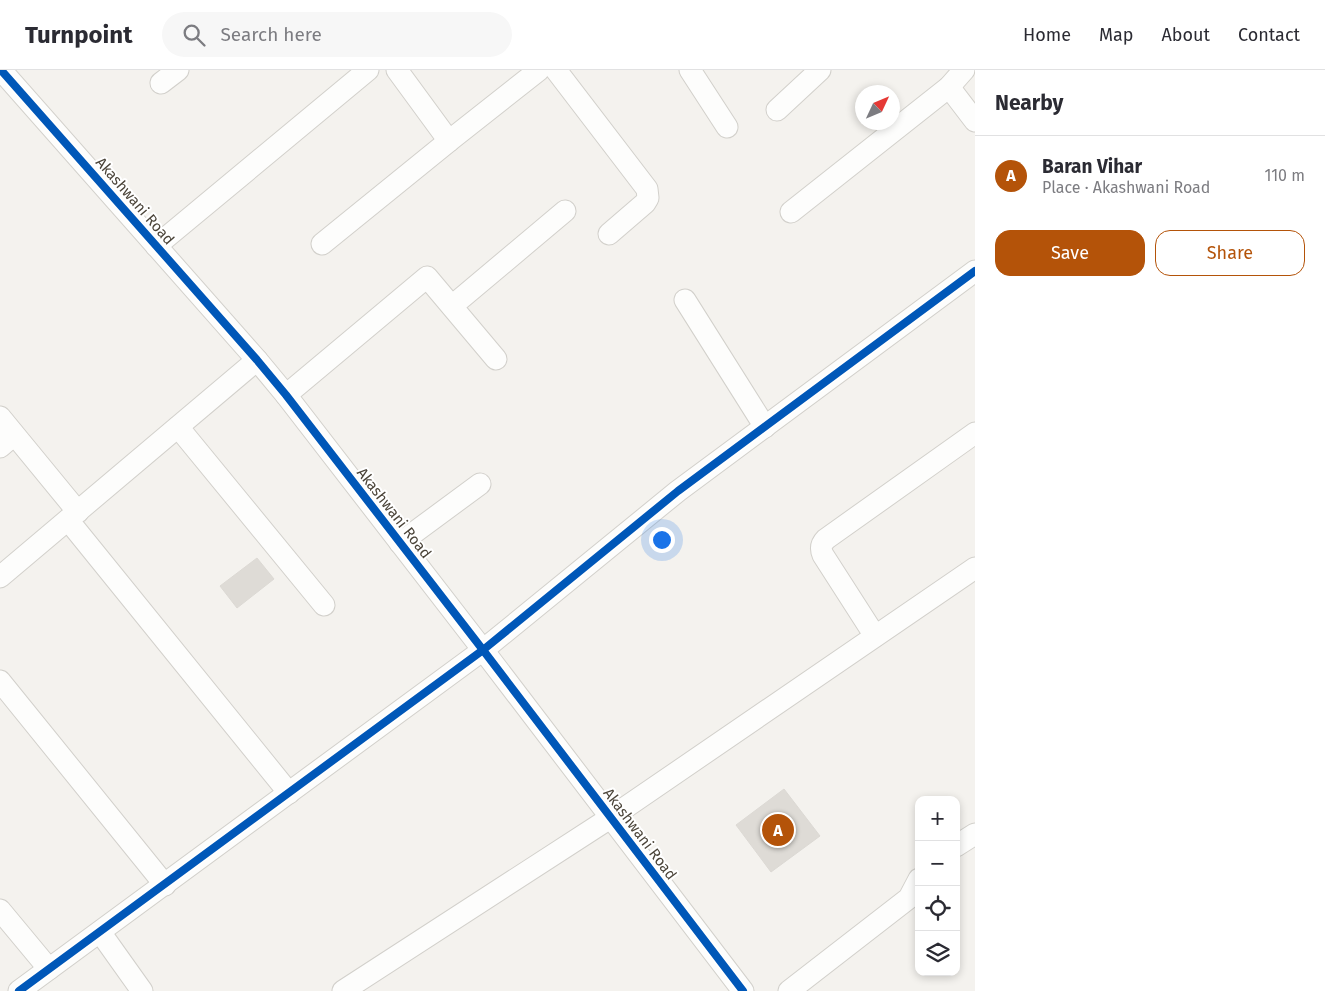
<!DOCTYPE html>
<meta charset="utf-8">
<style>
body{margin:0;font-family:"Fira Sans",sans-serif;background:#f7f7f7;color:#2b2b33}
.controls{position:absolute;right:15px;bottom:15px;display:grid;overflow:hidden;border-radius:10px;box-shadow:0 2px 8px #0003}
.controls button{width:45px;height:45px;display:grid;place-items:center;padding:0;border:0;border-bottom:1px solid #e1e1e2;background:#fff;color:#2b2b33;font:25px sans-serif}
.compass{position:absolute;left:855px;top:15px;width:45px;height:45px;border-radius:50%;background:#fff;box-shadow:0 2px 8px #0003;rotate:46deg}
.you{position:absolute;left:661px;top:469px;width:18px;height:18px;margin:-12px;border:4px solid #fff;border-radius:50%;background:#1a73e8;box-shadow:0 0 0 8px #1a73e833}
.badge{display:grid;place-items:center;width:32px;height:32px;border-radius:50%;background:#b45309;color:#fff;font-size:16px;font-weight:700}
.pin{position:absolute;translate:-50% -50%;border:2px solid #fff;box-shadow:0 1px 5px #0006}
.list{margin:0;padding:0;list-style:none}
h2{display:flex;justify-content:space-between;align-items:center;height:65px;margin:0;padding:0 20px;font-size:21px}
h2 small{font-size:16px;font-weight:400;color:#7c7c81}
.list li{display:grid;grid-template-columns:32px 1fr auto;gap:15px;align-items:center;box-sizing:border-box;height:80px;padding:0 20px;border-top:1px solid #e1e1e2}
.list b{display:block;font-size:19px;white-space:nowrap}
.list p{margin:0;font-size:16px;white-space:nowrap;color:#7c7c81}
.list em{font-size:16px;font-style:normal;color:#7c7c81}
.actions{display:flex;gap:10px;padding:15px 20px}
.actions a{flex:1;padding:11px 0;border:1px solid #b45309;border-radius:15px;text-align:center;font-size:18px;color:#b45309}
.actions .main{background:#b45309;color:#fff}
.icon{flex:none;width:28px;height:28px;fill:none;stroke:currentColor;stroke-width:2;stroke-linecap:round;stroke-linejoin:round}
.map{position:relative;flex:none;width:975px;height:921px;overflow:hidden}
header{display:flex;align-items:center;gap:30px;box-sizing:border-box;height:70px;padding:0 25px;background:#fff;border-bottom:1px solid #e1e1e2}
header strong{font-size:24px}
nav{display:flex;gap:28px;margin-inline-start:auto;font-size:18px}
.search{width:350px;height:45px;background:#f7f7f7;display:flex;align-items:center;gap:12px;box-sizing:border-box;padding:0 18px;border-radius:28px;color:#7c7c81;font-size:19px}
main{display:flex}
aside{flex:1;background:#fff}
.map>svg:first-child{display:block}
</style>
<header>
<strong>Turnpoint</strong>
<div class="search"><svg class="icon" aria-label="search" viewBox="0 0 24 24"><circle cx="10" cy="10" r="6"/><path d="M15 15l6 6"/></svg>Search here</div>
<nav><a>Home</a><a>Map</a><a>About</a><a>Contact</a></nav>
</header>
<main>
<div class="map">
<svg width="975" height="921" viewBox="0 0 975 921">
<rect width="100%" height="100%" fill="#f4f2ee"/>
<g fill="#dedbd6" stroke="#dcd9d4">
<path d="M257,488l17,21 -37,29 -17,-22z"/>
<path d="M784,719l36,47 -49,36 -35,-47z"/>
</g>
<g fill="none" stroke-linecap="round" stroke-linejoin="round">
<defs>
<g id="minor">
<path d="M1,0l256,290 29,35 197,255 260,341"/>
<path d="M397,0l52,71 90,-71"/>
<path d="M556,0l91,119 1,9 -3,5 -36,31"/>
<path d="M690,0l37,57"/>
<path d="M161,13l17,-13"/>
<path d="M949,17l26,34"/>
<path d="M777,40l43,-40"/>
<path d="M791,142l158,-125 15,-17"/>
<path d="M322,174l127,-103"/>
<path d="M156,176l212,-176"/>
<path d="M685,230l80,127"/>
<path d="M452,236l113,-95"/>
<path d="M286,325l141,-118 69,82"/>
<path d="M0,347l78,95"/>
<path d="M178,357l146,178"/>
<path d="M0,377l14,-12"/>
<path d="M68,450l221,273"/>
<path d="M400,473l80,-59"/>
<path d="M0,507l257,-217"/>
<path d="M875,566l-52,-81c-3,-7 -2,-11 3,-16l149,-106"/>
<path d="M0,611l165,204"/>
<path d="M956,776l19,-12"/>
<path d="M0,840l49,59"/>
<path d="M100,862l42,59"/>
<path d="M19,921l464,-341 195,-159 297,-220"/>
<path d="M343,921l267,-173 365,-250"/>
<path d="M789,921l120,-93 10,-19"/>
</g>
</defs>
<use href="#minor" stroke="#d2d0cb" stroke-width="23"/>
<use href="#minor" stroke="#fdfdfc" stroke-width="21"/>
<defs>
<g id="cycleway">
<path d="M1,0l256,290 29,35 197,255 260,341"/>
<path d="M19,921l464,-341 195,-159 297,-220"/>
</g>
</defs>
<use href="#cycleway" stroke="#fff" stroke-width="11"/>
<use href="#cycleway" stroke="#0057b8" stroke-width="8"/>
</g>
<g text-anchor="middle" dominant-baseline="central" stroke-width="4" stroke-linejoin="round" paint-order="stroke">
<g font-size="15" fill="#4b4439" stroke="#fff">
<text transform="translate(135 131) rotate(49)">Akashwani Road</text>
<text transform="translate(394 443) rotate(52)">Akashwani Road</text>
<text transform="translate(640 764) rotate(53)">Akashwani Road</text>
</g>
</g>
</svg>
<div class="controls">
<button>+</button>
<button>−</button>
<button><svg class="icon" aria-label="locate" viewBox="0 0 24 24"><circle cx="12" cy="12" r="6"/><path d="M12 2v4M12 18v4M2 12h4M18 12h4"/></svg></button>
<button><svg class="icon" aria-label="layers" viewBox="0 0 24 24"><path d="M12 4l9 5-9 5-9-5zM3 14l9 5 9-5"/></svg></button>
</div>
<svg class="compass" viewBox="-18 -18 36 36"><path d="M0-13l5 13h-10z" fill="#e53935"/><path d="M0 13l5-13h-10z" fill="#7c7c81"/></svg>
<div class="you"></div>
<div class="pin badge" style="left:778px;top:760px">A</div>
</div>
<aside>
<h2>Nearby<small></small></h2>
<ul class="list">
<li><span class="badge">A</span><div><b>Baran Vihar</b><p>Place · Akashwani Road</p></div><em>110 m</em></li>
</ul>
<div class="actions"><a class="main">Save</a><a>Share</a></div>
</aside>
</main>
